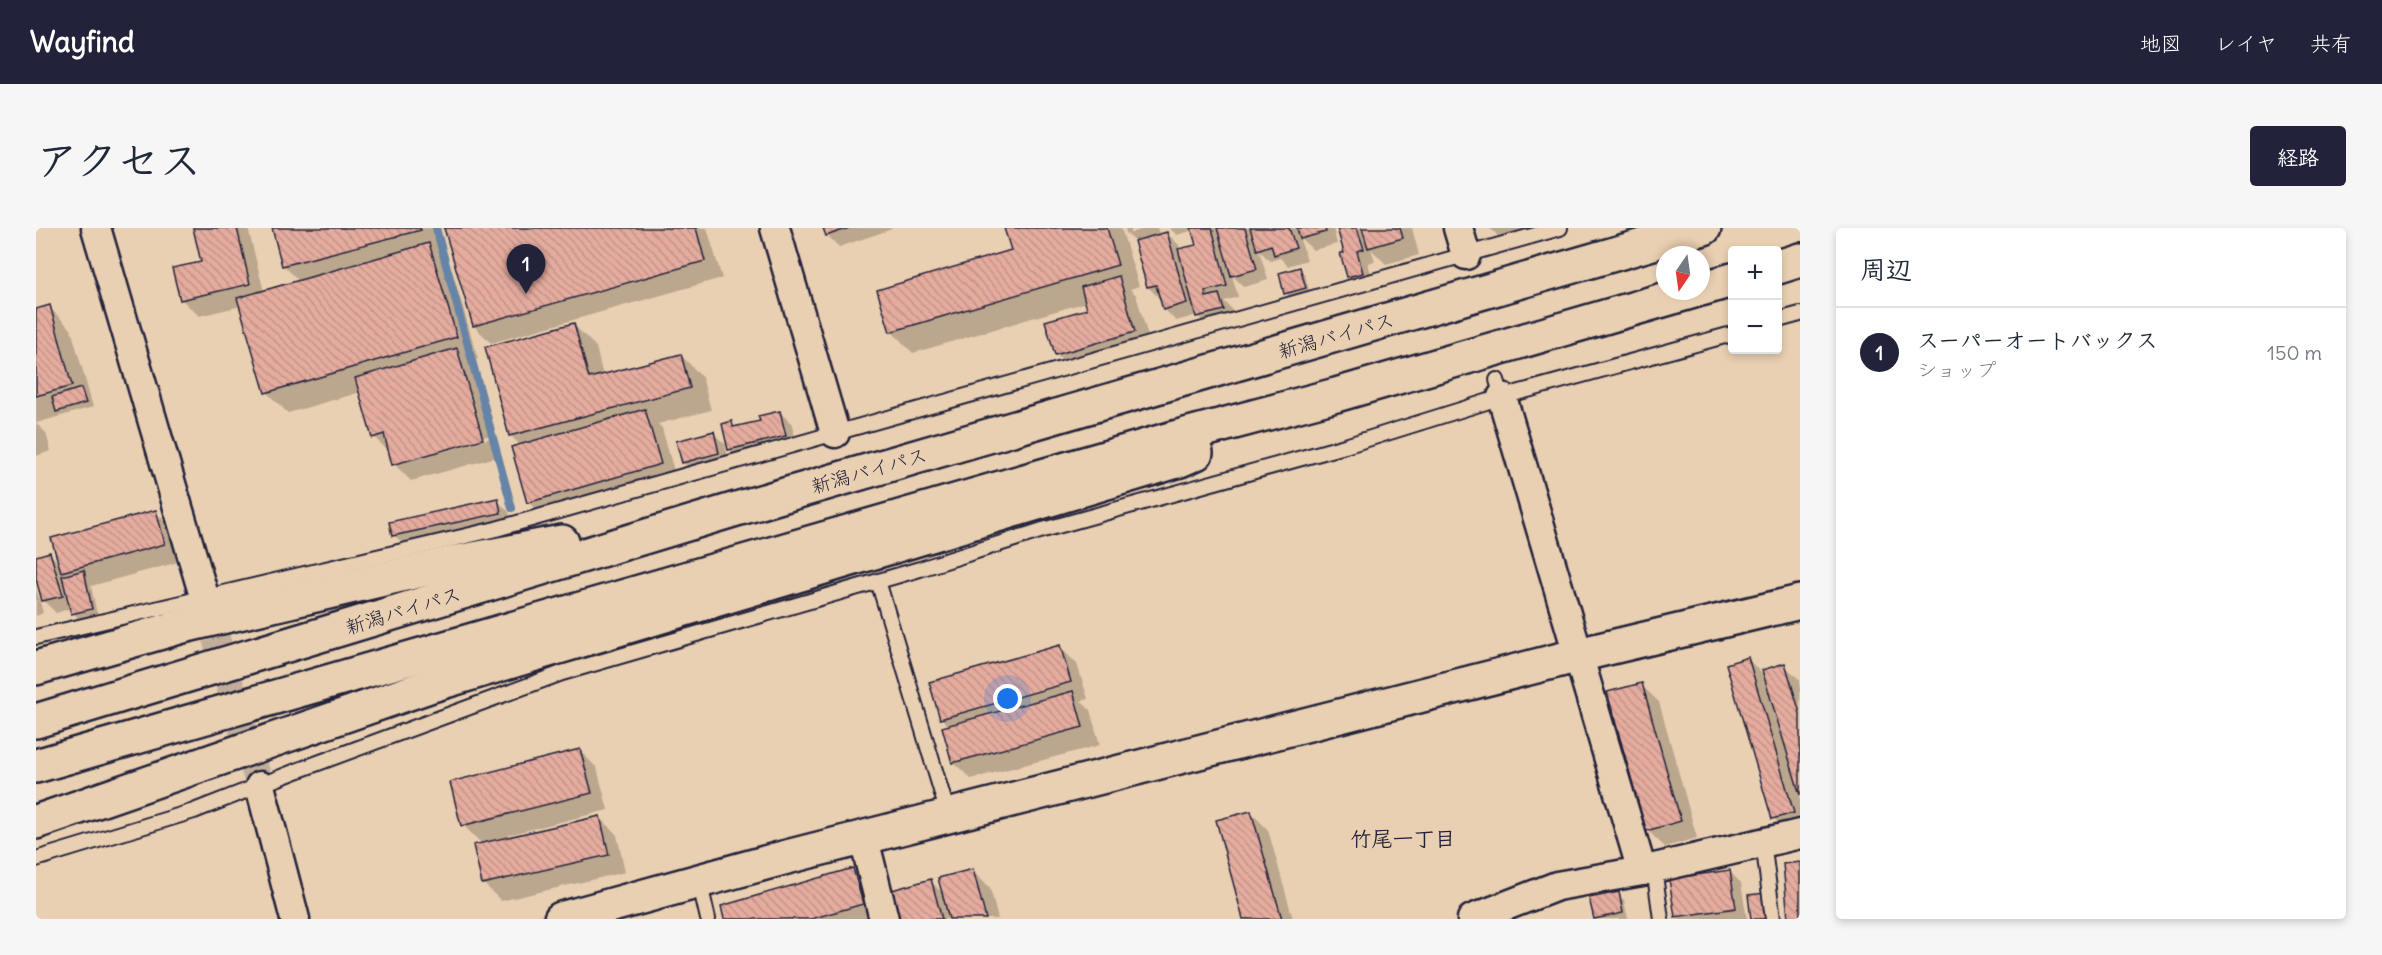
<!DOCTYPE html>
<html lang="ja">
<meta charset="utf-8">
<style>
body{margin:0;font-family:Delius,"Klee One",sans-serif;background:#f6f6f7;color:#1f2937}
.controls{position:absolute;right:18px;top:18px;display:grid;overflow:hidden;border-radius:6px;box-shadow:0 3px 9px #0003}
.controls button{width:54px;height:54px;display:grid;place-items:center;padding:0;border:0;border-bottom:2px solid #e0e1e3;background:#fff;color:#1f2937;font:30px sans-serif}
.compass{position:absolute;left:1620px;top:18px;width:54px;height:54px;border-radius:50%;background:#fff;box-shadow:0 3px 9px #0003;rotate:193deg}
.you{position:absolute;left:972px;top:471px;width:21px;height:21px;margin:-15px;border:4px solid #fff;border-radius:50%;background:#1a73e8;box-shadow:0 0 0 9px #1a73e833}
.badge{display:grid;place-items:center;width:39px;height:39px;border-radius:50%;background:#22223b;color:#fff;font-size:20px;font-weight:700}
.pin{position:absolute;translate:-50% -50px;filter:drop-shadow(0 2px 3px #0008)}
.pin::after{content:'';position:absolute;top:32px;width:21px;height:18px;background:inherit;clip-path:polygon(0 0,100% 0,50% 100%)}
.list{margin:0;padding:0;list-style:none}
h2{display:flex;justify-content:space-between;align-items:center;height:78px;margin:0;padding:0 24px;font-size:26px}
h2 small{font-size:20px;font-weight:400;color:#747a83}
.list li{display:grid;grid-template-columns:39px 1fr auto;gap:18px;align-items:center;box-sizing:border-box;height:90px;padding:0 24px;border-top:2px solid #e0e1e3}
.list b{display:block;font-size:22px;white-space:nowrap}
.list p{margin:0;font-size:20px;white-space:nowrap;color:#747a83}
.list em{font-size:20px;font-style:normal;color:#747a83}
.map{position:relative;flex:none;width:1764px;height:691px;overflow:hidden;border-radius:6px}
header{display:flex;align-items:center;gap:36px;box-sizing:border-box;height:84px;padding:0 30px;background:#22223b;color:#fff}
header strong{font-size:28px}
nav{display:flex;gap:33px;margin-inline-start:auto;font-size:21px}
.intro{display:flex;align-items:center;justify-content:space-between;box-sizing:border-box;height:144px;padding:0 36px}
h1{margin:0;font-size:42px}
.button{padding:15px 27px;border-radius:6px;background:#22223b;color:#fff;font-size:21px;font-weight:700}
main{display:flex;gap:36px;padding:0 36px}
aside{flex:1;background:#fff;border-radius:6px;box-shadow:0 3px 9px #0003}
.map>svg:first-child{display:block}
</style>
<header>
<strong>Wayfind</strong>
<nav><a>地図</a><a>レイヤ</a><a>共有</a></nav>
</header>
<div class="intro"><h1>アクセス</h1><a class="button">経路</a></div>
<main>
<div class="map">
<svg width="1764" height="691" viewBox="0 0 1764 691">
<defs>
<pattern id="building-back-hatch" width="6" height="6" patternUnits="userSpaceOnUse" patternTransform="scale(1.5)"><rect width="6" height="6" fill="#e4ab9e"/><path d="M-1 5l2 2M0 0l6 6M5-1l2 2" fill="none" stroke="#c39389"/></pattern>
</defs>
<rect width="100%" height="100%" fill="#ead0b2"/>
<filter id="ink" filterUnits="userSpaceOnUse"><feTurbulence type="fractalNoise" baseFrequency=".0167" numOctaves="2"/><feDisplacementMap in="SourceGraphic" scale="12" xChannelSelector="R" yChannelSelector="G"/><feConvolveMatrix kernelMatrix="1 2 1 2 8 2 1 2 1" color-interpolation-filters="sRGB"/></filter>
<g filter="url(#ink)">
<g fill="#0003" fill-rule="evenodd">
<path d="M159,0h53l16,64 36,-10 -17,-17 -10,-37h162l6,24 -4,1 14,13 27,93 -10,2 6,6 26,89 -89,25 -17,-17 -3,-10 -17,-17 -13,-45 -73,21 -22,-21 -25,-86 -42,10 -18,-17 22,-36zM454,207l1,3 -88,25v-3z"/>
<path d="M410,0h261l15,50 -231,65 -17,-17z"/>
<path d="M789,0h66l1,1 -53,18 -12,-12z"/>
<path d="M969,0h116l18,58 -9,3 6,6 16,55 -79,21 -17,-17 33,-44 -2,-8 -174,51 -21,-21 -13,-41 133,-40z"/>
<path d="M1089,0h12l-6,2v3l16,-5h10l3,7 7,-2 12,12 1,5 18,-4 -4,-16 -17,5 -8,-7h47l4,4 -1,-4h114l4,16 -24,6 -14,-13 8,23 -19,6 -8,-8 -10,3 -11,-11 9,30 -24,7 -12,-12 6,22 -14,4 7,7 4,14 -26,7 -12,-14 -21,6 -12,-12 -4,-10 -12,-12 -12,-45 -10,-9z"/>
<path d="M1302,0h74l7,27 -33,9 -15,-15 4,12 -7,2 6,22 -14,4 -12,-12 -3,-23z"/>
<path d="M1454,0h74l-58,16z"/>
<path d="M1263,41l6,6 5,19 -19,5 -5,-6z"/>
<path d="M13,79l22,22 22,78 -57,16 10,10 5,18 -15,5v-145z"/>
<path d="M538,97l22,22 7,29 78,-21 21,22 9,33 -53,14 4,4 15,54 -131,37 -18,-17 -7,-56 -11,-11z"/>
<path d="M744,184l12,12 5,24 -56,13 -16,-16 5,20 -35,9 -12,-12 30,-29 16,15 2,-25 5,5 25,-6z"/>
<path d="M461,272l12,12 3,12 -106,23 -12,-12z"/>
<path d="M119,284l18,17 9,32 -91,25 6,28 -19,5 -7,-11 -15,5 -12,-12 -8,-28v-15l14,-4 10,10z"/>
<path d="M0,361l7,24 -7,3z"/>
<path d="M1024,419l17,17 11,35 -7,2 9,9 10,35 -129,34 -18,-17 -4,-36 -8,-8z"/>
<path d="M1712,431l17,18 19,-12 16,15v153l-9,3 -17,-18z"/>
<path d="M1605,457l18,17 38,136 -32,9 -18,-17z"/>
<path d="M544,523l17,17 11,42 -100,25 1,3 91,-21 17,18 8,37 -124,29 -18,-18 -1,-39 -19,-19z"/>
<path d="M1215,584l17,18 25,89h-48z"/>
<path d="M816,642l18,17 9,32h-153z"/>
<path d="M936,643l18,17 8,31h-97l30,-38 13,14z"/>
<path d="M1693,643l12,12 6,36h-68l-2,-2 -6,-36z"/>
<path d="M1582,666l6,6 4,19h-32z"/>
</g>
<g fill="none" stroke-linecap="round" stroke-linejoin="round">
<path stroke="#6584a7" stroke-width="8" d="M400,0l76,280"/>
</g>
<g fill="url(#building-back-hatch)" stroke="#22223b" stroke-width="1.5">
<path d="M157,0h44l13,56 -70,16 -8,-32 29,-6z"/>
<path d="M236,0h148l1,2 -139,36z"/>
<path d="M408,0h252l9,33 -232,65z"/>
<path d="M787,0h26l-23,8z"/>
<path d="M968,0h103l11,37 -228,67 -13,-42 134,-40z"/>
<path d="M1155,0h21l15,58 -22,5 1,6 13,-3 5,16 -28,7 -18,-68 18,-4z"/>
<path d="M1181,0h28l12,41 -26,7z"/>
<path d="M1214,0h39l7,20 -22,7 -3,-10 -14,5z"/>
<path d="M1261,0h28l1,4 -26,7z"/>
<path d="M1301,0h20l7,21 -7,2 6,22 -16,4 -7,-24h4z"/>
<path d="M1326,0h38l3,10 -35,10z"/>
<path d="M1131,4l20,71 -24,7 -7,-25 -9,2 -13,-46z"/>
<path d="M393,15l28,94 -192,56 -28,-95z"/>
<path d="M1264,39l6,21 -22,6 -5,-21z"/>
<path d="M1083,48l16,56 -80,23 -10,-34 42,-12 -6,-22z"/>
<path d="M14,77l22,81 -36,10v-87z"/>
<path d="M538,95l15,55 92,-24 9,34 -181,48 -24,-89z"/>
<path d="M421,120l26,91 -91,26 -8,-31 -12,4 -17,-60z"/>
<path d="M45,160l5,15 -30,9 -4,-15z"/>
<path d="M609,181l16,55 -134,39 -16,-56z"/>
<path d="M744,183l6,25 -58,14 -6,-26 10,-3 1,6 27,-6 -2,-5z"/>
<path d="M678,203l5,22 -37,10 -6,-22z"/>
<path d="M462,270l3,15 -109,23 -3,-14z"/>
<path d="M120,282l9,34 -104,28 -10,-34z"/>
<path d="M14,324l13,44 -21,5 -6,-22v-23z"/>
<path d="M48,342l8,39 -21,5 -9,-38z"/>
<path d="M1024,417l11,37 -131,37 -11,-37z"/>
<path d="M1712,429l46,156 -22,6 -46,-155z"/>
<path d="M1749,435l15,50v82l-38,-125z"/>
<path d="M1606,455l39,138 -35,10 -39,-139z"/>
<path d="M1037,463l10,36 -131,36 -10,-36z"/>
<path d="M544,521l12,44 -131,33 -11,-44z"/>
<path d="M1215,583l31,108h-39l-27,-99z"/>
<path d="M564,588l9,39 -127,29 -9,-39z"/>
<path d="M1764,634v57h-12l-5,-55z"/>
<path d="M817,640l10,36 -52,15h-87l-3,-13z"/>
<path d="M937,641l13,50h-37l-11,-41z"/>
<path d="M1694,642l6,38 -61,9 -6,-38z"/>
<path d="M895,651l11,40h-42l-8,-29z"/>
<path d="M1583,664l4,21 -29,6 -5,-21z"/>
<path d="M1730,665l2,26h-17l-3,-24z"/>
</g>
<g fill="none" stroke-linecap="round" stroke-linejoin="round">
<path stroke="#c2ad9a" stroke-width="28" stroke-dasharray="28 14" stroke-linecap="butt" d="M168,370l56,188"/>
<defs>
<g id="lane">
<path d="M1742,92l22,-6"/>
<path d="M1461,152l5,17"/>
<path d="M842,353l71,236"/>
<path d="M0,409l460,-108 1064,-301"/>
<path d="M1727,614l10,77"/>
<path d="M0,631l158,-48 105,-41 263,-97 358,-104 123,-39 302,-84 157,-49 230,-63"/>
<path d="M1618,640l7,51"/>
<path d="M663,652l9,39"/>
</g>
<g id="street">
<path d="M60,0l108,368"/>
<path d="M739,0l60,205"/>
<path d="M1422,0l8,27"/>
<path d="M1466,169l140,474"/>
<path d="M224,558l35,133"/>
<path d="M828,611l20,80"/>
<path d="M1436,691l85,-33 85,-15 158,-37"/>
</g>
<path id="secondary" d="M525,691l222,-61 812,-207 205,-49"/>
<g id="highway">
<path d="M1742,39l22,-7"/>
<path d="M1665,61l31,-9"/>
<path d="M0,440l147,-42 265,-62 114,-22"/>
<path d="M0,493l697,-211 971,-282"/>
<path d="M0,538l1138,-328 162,-43 358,-104"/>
<path d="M0,594l396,-137 748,-225 16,-7"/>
</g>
</defs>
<use href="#lane" stroke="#22223b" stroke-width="18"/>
<use href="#street" stroke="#22223b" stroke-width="33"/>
<use href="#secondary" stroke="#22223b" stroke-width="38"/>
<use href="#highway" stroke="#22223b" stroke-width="38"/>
<use href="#lane" stroke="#ead0b2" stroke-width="14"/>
<use href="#street" stroke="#ead0b2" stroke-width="28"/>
<use href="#secondary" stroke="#ead0b2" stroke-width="33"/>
<use href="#highway" stroke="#ead0b2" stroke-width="33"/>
</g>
</g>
<g text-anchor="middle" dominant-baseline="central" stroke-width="6" stroke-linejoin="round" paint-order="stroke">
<g font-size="20" fill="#22223b" stroke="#ead0b2">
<text transform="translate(1300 107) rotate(-16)">新潟バイパス</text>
<text transform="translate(833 242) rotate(-16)">新潟バイパス</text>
<text transform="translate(367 382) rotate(-17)">新潟バイパス</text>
</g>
<g font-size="21" font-weight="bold" fill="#22223b" stroke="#ead0b2">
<text x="1367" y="610">竹尾一丁目</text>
</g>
</g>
</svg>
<div class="controls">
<button>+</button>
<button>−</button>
</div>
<svg class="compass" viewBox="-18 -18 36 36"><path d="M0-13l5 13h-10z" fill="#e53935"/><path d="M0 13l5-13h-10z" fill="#747a83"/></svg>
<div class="you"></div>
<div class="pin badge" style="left:490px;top:66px">1</div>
</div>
<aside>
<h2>周辺<small></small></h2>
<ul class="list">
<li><span class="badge">1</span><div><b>スーパーオートバックス</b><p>ショップ</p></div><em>150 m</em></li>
</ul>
</aside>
</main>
